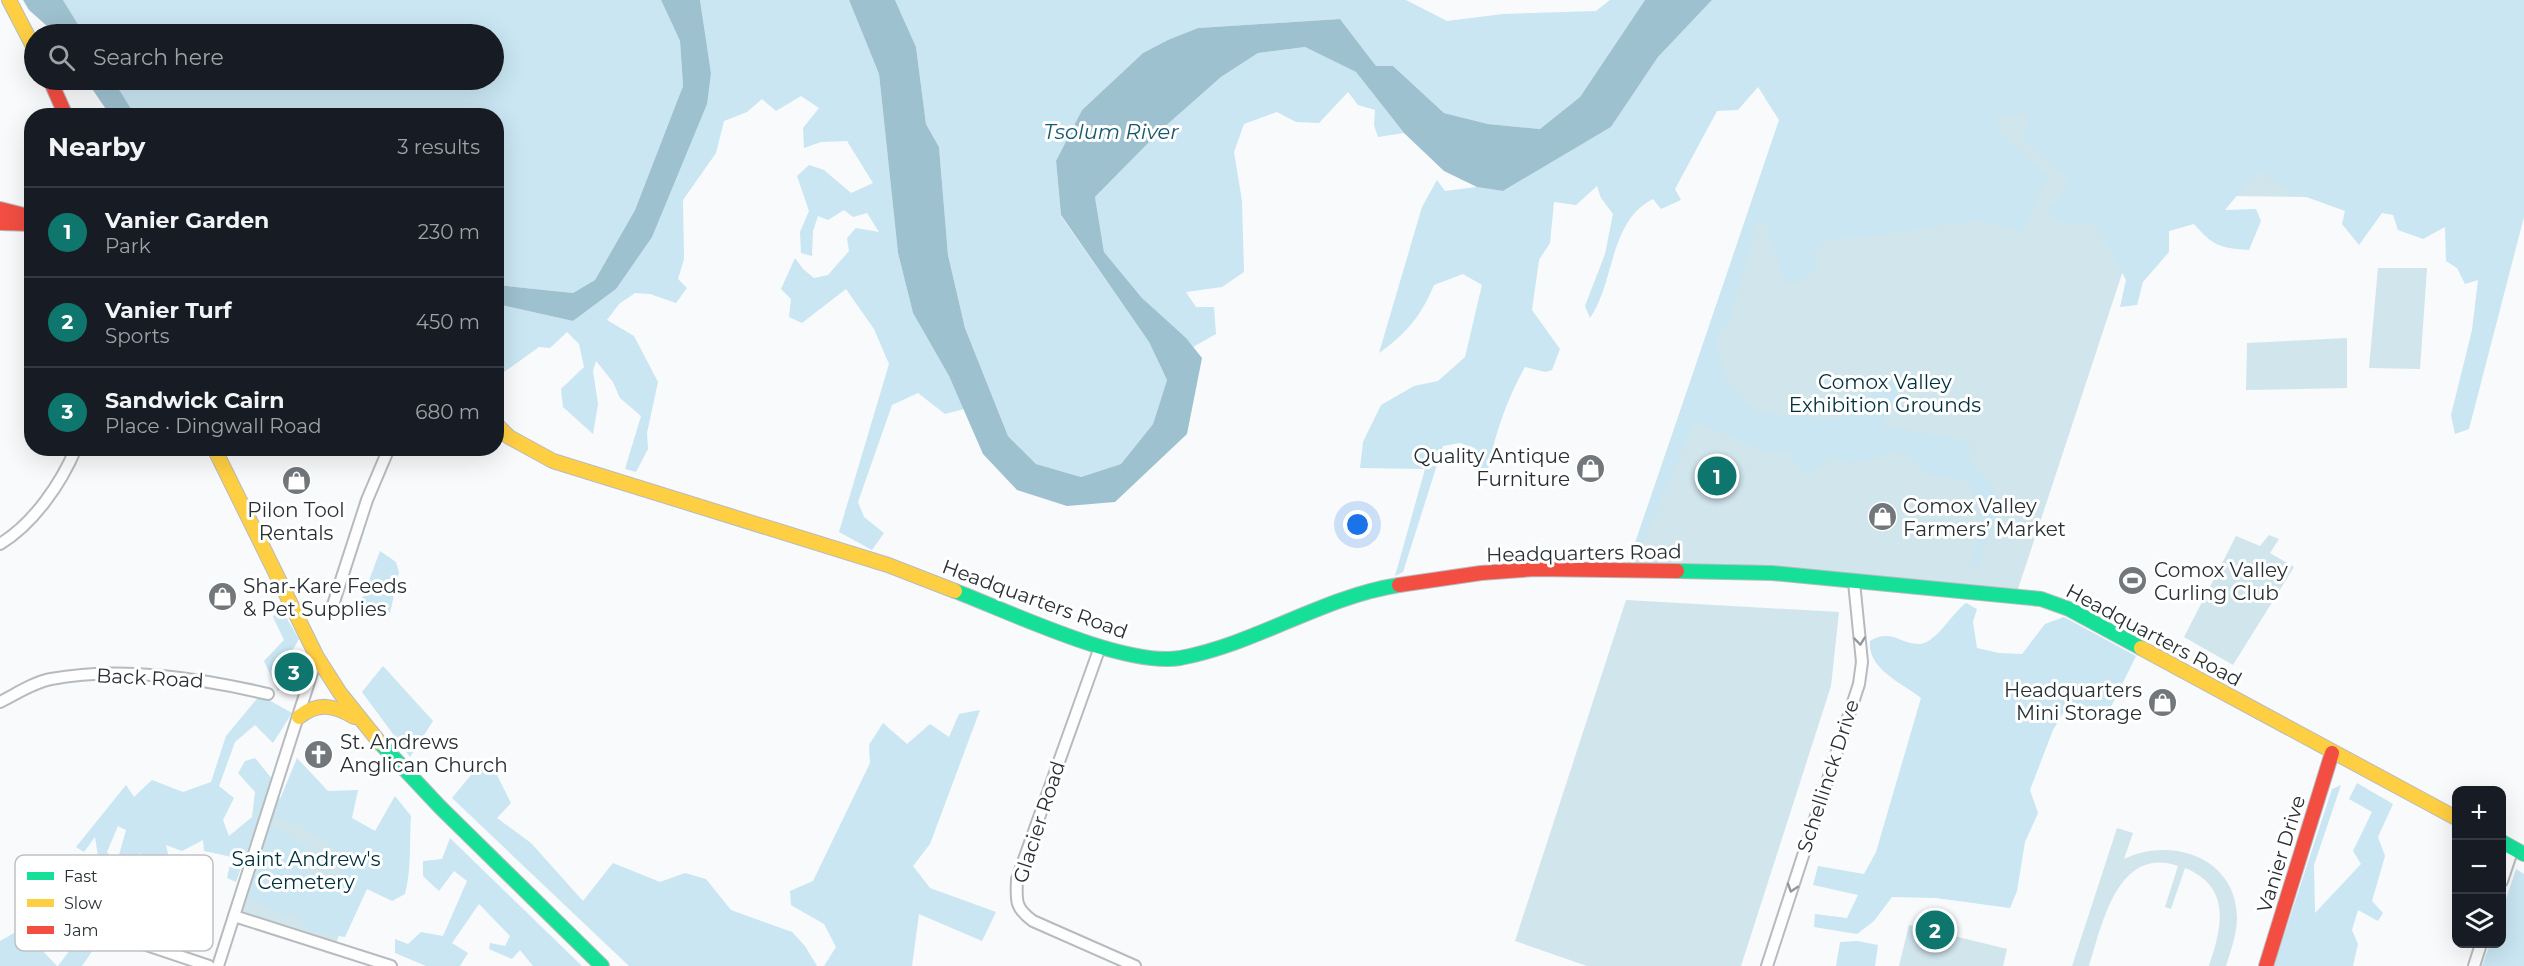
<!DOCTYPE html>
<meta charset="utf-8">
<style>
body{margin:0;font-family:Montserrat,sans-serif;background:#242831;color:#f1f3f6}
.controls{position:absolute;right:18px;bottom:18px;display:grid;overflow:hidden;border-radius:12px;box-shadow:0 6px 24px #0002}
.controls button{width:54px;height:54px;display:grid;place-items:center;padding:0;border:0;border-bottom:2px solid #363941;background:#171b24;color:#f1f3f6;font:30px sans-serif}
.you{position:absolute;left:1358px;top:525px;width:21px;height:21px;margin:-15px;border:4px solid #fff;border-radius:50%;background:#1a73e8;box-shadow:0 0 0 9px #1a73e833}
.badge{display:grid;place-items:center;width:39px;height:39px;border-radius:50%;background:#0f766e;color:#fff;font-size:20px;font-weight:700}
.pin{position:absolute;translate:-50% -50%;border:3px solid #fff;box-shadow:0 2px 6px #0006}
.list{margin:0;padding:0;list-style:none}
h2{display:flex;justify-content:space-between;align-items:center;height:78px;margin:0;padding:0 24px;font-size:26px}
h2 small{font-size:20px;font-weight:400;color:#9ea1a6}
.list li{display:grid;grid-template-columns:39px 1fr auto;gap:18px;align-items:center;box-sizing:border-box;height:90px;padding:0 24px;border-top:2px solid #363941}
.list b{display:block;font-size:22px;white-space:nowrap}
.list p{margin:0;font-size:20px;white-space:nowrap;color:#9ea1a6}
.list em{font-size:20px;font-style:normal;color:#9ea1a6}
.icon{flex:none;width:33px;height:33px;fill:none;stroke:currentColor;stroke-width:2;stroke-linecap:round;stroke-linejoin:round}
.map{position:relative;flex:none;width:2524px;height:966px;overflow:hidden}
.search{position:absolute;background:#171b24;box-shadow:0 6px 24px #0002;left:24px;top:24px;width:480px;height:66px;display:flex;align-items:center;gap:15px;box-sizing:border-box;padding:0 21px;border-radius:33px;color:#9ea1a6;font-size:22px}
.panel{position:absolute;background:#171b24;box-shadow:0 6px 24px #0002;left:24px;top:108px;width:480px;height:348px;border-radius:24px}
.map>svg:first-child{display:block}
</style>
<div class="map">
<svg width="2524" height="966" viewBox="0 0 2524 966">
<rect width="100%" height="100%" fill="#f8fafc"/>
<g fill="#d1e5ed">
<path d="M1821,0h703v200l-376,-5 -132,400 -390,-26z"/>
<path d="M2378,268h49l-7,101 -51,-1z"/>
<path d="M2347,338v50l-101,2 1,-47z"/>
<path d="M2269,535l10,4 -9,14 24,14 -61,98 -49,-28 52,-101 24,10z"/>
<path d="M1626,600l213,12 -8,74 -90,280h-154l-72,-25z"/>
<path d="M273,796l107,38 -46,114 -100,-32z"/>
<path d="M2117,828l16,5 -9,26c47,-23 112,-2 113,58 0,17 -6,33 -11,49h-17c13,-38 23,-79 -24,-98l-14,41 -6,-2 13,-41c-61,-21 -76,60 -89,100h-17z"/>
<path d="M1909,925l98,24 -4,17h-104z"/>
</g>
<g fill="#c9e6f2">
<path d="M63,0h598l19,41 3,45 -48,124 -40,70 -22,13 -76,-8 -1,-169 -361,-1 -22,-35h381v-46h-410z"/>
<path d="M700,0h149l30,74 19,179 15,60 36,63 15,33 -19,5 -27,-21 -26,12 -34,97 6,15 20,16 -12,17 -33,-18 50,-168 -15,-35 -28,-40 -44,34 -13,-6 2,-18 -10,-10 14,-31 8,11 11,9 14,-3 21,-24 -2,-13 9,-10 23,4 -12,-19 -14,4 -9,-7 -16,10 -10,-4 -5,15 -1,25 -11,-3 -1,-21 9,-21 -12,-35 12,-11 15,5 27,23 22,-10 -26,-42 -26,1 -17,6 -1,-20 16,-20 -18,-12 -25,15 -14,-12 -15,13 -23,9 -8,32 -33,47 1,59 -6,20 9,9 -11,15 -26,-9 -15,-1 -16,11 -12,16 27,16 24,46 -11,51 1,16 -12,23 -11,-3 16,-53 -21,-18 -7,-16 -17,-21 -3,10 5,33 -5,30 -30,-27 -2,-18 23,-22 -5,-23 -12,-12 -17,16 -11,-1 -42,30v-73l76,17 43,-32 95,-216z"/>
<path d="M895,0h511l41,21 56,-7 93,-3 14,-11h35l-65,97 -40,32 -52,-5 -44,-11 -51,-47h-17l-36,-47 -142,9 -29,12 -26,13 -61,57 -26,51 5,55 88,126 18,38 -14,44 -32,40 -40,13 -45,-13 -28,-28 -43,-108 -17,-73 -9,-108 -13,-23 -10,-77z"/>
<path d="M1712,0h812v217l-55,212 -14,5 -4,-19 21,-85 6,-50 -13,4 -8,-16 -11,-7 -1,-34 -22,12 -25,-9 -5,-15 -11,-2 -23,32 -17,-21 3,-13 -47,-17 -41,-23 -32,39 31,-1 5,12 -12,29c-29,-2 -36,-4 -55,-26l-25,7v21l-26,30 -6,23 -17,2 6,-27 -30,-56 -40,-2 -9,-15 12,-7 9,-22 -46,-39 7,-17 -3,-9 -30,4 6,19 46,39 -25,57 -45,-12 -113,17 -35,2 -18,12 6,15 -17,15 -16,2 -18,-58 -10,-2 -27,96 -13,18 1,14 11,36 29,26 87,7 5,-11 15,-2 7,-7v-19l10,-3 15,6 1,14 -11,12 -4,15 87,17 -1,19 26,30 -2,14 5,9 -21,54 -5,-6 11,-45c-7,-13 -7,-24 -16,-36l-42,-8 -10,-14 -23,-8c-21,9 -42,18 -64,4l-5,10 -15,7 -15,-9 -4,-12 -21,2 -73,-32 -52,122 -9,4 145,-427 -21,-33 -20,23 -21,1 -42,78 6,11 -20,9 -8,-10c-44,22 -38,83 -63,119l-5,-12 20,-52 8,-40 -12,-16 -4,-12 -21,19 -22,-3 -4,41 -11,17 -7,50 28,39 -8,21 -7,2 -20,-5c-18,32 -30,66 -37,103l-12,-3 -1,-19 -15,-5 -17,3 -40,126 -8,4 30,-107 -65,-1 3,-26 18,-37 33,-19 24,-5 27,-24 17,-72 -19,-11 -29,11c-13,31 -28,49 -55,68l43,-146 15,-27 8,11 32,-4 26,4 108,-64 47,-70z"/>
<path d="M1305,47l51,25 48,61 -26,4 -4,-12 1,-15 -17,-5 -10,-13 -29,31 -23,-1 -19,-10 -33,12 -10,28 8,49 2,71 -22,15 -36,5 10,15h18l2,27 -23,13 -51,-49 -38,-46 -9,-55 66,-67 60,-53 37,-24z"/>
<path d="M380,551l16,11 3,10 -9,41 -29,-11z"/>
<path d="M1966,603l11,6 -4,13 4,26 22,5 23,1 23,-30 19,-7 72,39 -28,57 -28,1 -15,-4 -12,20 -23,60 8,23 -13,29 -8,49 -7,17 -74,-10 -44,-1 -18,24 -17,13 -43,-7 1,-13 32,4 11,-23 -45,-10 5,-19 46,8 12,-22 45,-154c-19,-15 -54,-29 -51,-57 23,-13 30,4 50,3 16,-1 32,-31 46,-41z"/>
<path d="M279,605l20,34 -8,14 12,12 -5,13 -10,2 -10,11 -14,-30 20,-21 -11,-23z"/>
<path d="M383,666l50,55 -23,36 -48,-65z"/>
<path d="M260,695l32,18 -19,30 -18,-18 -20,17 -16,44 15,12 -11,22 6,16 23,-19 3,-25 -17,-19 7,-12 10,-3 18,22 -37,102 -9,-4 5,-21 -28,-6 -1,-11 -21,11 -16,-6 2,9 -9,19 -13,3 -5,-23 -9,7 -13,-5 7,-25 -8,-4 -11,26 11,18 -17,6 -6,-39 -11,15 -8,-5 50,-62 8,12 18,-17 31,12 28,-10 15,-46z"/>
<path d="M980,710l-50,134 -17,22 17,22 66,24 -14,29 -63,-27 -7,52h-88l12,-19 -12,-23 -33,-19 -1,-14 23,-10 57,-118 -1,-18 14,-22 24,21 23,-20 19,13 10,-23z"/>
<path d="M297,758l31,33 30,-1 -6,28 23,13 20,-35 16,20c-2,28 1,50 -6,78l-13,7 -25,-12 -22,48 -36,-6 -6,-11 -9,-7 -11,2 -32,-15 -4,-10 23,-65 35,21 -3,21 17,16 23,-2 -8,-34 -31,-21 -30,-10z"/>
<path d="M480,764l13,3 18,36 -14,15 34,25 52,58 30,-38 47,19 25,-9 21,6 25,31 61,22 13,14 12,20h-188l-177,-168z"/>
<path d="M2357,783l36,21 -15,33 7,19 -13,45 11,12 -5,8 -20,-11 -6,20 6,14 -5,22h-79l58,-177 9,-4 -27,80 1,48 46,-49 -8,-13 19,-39 -23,-13z"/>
<path d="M450,838l132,128h-49l-13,-16 -8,9 -23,-10 1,-6 15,3 5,-10 -31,-32 -27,39 16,10 -8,13h-34l-31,-13v-14l13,5 13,-12 22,4 24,-55 -13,-10 -15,20 -16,-15v-15l19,-2z"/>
<path d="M2516,869l8,5v92h-42l8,-22h12v-33z"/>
<path d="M46,897l20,11 40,-8 7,19 -32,2 -42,26 18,19h-57v-25l21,-12z"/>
<path d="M1857,941l21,4 -3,21h-39l4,-24z"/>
<path d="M73,946l22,1 -13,19h-24z"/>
</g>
<g fill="#9ec1cf">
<path d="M23,0h40l21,34h-28l-27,-24z"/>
<path d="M661,0h39l11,73 -4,31 -55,133 -36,52 -43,32 -76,-17v-19l76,8 22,-13 40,-70 48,-124 -3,-45z"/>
<path d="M849,0h46l21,47 10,77 13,23 9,108 17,73 43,108 28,28 45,13 40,-13 32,-40 14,-44 -18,-38 -88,-127 -5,-54 26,-51 61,-57 25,-13 30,-12 142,-9 36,47h17l51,47 44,11 52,5 40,-32 65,-97h67l-54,57 -47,70 -108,64 -26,-4 -33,-16 -40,-38 -48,-61 -51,-25 -47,6 -37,24 -60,53 -66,67 9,55 38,46 44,40 16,20 -15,76 -72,68 -48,4 -50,-16 -34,-36 -34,-78 -36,-63 -15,-60 -19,-179z"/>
<path d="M86,80h27l22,35h-25z"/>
</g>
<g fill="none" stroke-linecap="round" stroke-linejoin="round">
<defs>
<g id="street">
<path d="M0,544c33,-20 61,-60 76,-96"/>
<path d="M332,608l35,-108 22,-52"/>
<path d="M1100,647l-83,232c-1,22 -2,29 16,42l102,45"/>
<path d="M0,702c16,-8 34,-20 51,-23 70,-13 148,-1 217,15"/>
<path d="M2502,881l11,-33"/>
<path d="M234,916l157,50"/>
<path d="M105,931l104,35"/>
<path d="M218,966l99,-309"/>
<path d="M1767,966l92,-282 3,-22 -8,-80"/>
<path d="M2474,966l7,-22"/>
</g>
<g id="fast">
<path d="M1677,571l95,2 269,26 28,10 72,39"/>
<path d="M955,591c55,21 169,76 225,67 76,-14 142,-61 219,-73"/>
<path d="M380,743l60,64 162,159"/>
<path d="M2502,842l22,12"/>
</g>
<g id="slow">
<path d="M9,0l25,48"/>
<path d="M496,424l13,13 44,24 335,104 67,26"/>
<path d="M214,448l103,209 23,36 40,50"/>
<path d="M2141,648l315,170"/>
<path d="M299,717c19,-15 35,-12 55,0"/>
</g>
<g id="jam">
<path d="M50,80l16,36"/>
<path d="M0,209l32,8"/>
<path d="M0,223l32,1"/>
<path d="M1399,585l82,-12 54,-4 142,2"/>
<path d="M2266,966l66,-213"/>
</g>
</defs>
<use href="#street" stroke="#b7bbbe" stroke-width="14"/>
<use href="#fast" stroke="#b7bbbe" stroke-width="16"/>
<use href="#slow" stroke="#b7bbbe" stroke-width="16"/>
<use href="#jam" stroke="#b7bbbe" stroke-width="16"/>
<use href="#street" stroke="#fefeff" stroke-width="10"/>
<use href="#fast" stroke="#16e098" stroke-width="14"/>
<use href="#slow" stroke="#ffcf43" stroke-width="14"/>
<use href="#jam" stroke="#f24e42" stroke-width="14"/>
</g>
<defs><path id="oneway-chevron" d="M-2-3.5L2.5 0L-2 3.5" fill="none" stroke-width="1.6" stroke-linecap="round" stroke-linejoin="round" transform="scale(1.5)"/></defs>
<g stroke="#93979a">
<use href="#oneway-chevron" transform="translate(1860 641) rotate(84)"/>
<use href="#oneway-chevron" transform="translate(1792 888) rotate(108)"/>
</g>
<defs>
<symbol id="shop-disc" viewBox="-11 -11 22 22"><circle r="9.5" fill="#71777a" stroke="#fff"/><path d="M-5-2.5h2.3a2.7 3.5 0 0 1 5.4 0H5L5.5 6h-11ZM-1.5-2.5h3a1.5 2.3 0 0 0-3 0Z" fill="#fff"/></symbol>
<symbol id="stadium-disc" viewBox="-11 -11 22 22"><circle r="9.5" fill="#71777a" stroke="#fff"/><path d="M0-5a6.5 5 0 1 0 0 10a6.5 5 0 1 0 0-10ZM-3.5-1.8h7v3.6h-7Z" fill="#fff"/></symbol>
<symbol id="church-disc" viewBox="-11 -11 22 22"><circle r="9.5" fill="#71777a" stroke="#fff"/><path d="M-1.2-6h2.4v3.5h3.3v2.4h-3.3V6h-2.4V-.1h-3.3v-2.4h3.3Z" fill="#fff"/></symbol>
</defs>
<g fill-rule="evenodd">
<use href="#shop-disc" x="1574" y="452" width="33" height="33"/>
<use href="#shop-disc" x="280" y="464" width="33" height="33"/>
<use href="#shop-disc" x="1866" y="500" width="33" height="33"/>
<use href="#stadium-disc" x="2116" y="564" width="33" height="33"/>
<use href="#shop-disc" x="206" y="580" width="33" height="33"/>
<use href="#shop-disc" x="2146" y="686" width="33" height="33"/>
<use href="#church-disc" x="302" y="738" width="33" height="33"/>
</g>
<g text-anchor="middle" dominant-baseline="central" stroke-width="6" stroke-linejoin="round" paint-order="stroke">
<g font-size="20" fill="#00303e" stroke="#fff">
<text x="1885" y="382">Comox Valley<tspan x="1885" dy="23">Exhibition Grounds</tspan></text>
<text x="306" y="859">Saint Andrew's<tspan x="306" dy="23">Cemetery</tspan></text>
</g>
<g font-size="20" fill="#283034" stroke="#fff" text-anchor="start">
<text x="1570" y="456" text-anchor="end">Quality Antique<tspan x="1570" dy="23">Furniture</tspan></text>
<text x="1903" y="506">Comox Valley<tspan x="1903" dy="23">Farmers’ Market</tspan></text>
<text x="296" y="510" text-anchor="middle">Pilon Tool<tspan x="296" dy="23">Rentals</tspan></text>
<text x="2154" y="570">Comox Valley<tspan x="2154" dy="23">Curling Club</tspan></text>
<text x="243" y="586">Shar-Kare Feeds<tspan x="243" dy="23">&amp; Pet Supplies</tspan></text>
<text x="2142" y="690" text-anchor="end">Headquarters<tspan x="2142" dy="23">Mini Storage</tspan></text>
<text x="340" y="742">St. Andrews<tspan x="340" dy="23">Anglican Church</tspan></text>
</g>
<g font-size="20" fill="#283034" stroke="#fff">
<text transform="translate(1584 553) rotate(-1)">Headquarters Road</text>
<text transform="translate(1035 599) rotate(20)">Headquarters Road</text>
<text transform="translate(2154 635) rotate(28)">Headquarters Road</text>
<text transform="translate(150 678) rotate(3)">Back Road</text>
<text transform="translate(1828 776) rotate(-72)">Schellinck Drive</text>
<text transform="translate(1039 822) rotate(-72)">Glacier Road</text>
<text transform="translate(2281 854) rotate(-73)">Vanier Drive</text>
</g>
<g font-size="21" font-style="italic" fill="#17596e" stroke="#fff">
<text x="1111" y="131">Tsolum River</text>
</g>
</g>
<rect x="15" y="855" width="198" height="96" rx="9" fill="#fff" stroke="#bec1c2" stroke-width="1.5"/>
<rect x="27" y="872" width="27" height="8" fill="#16e098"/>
<rect x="27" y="899" width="27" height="8" fill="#ffcf43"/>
<rect x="27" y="926" width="27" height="8" fill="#f24e42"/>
<g font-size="16" fill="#283034">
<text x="64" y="882">Fast</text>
<text x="64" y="909">Slow</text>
<text x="64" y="936">Jam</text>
</g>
</svg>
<div class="controls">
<button>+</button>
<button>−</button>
<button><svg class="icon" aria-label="layers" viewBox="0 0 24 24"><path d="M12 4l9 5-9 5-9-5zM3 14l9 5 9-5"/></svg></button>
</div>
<div class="you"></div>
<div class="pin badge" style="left:1717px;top:476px">1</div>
<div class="pin badge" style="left:1935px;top:930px">2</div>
<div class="pin badge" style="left:294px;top:672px">3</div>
<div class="search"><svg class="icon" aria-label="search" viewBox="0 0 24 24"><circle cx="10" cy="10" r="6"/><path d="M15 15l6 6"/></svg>Search here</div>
<section class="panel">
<h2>Nearby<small>3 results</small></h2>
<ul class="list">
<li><span class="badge">1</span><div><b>Vanier Garden</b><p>Park</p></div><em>230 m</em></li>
<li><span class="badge">2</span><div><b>Vanier Turf</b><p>Sports</p></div><em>450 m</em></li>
<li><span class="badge">3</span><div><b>Sandwick Cairn</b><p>Place · Dingwall Road</p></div><em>680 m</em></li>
</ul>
</section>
</div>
